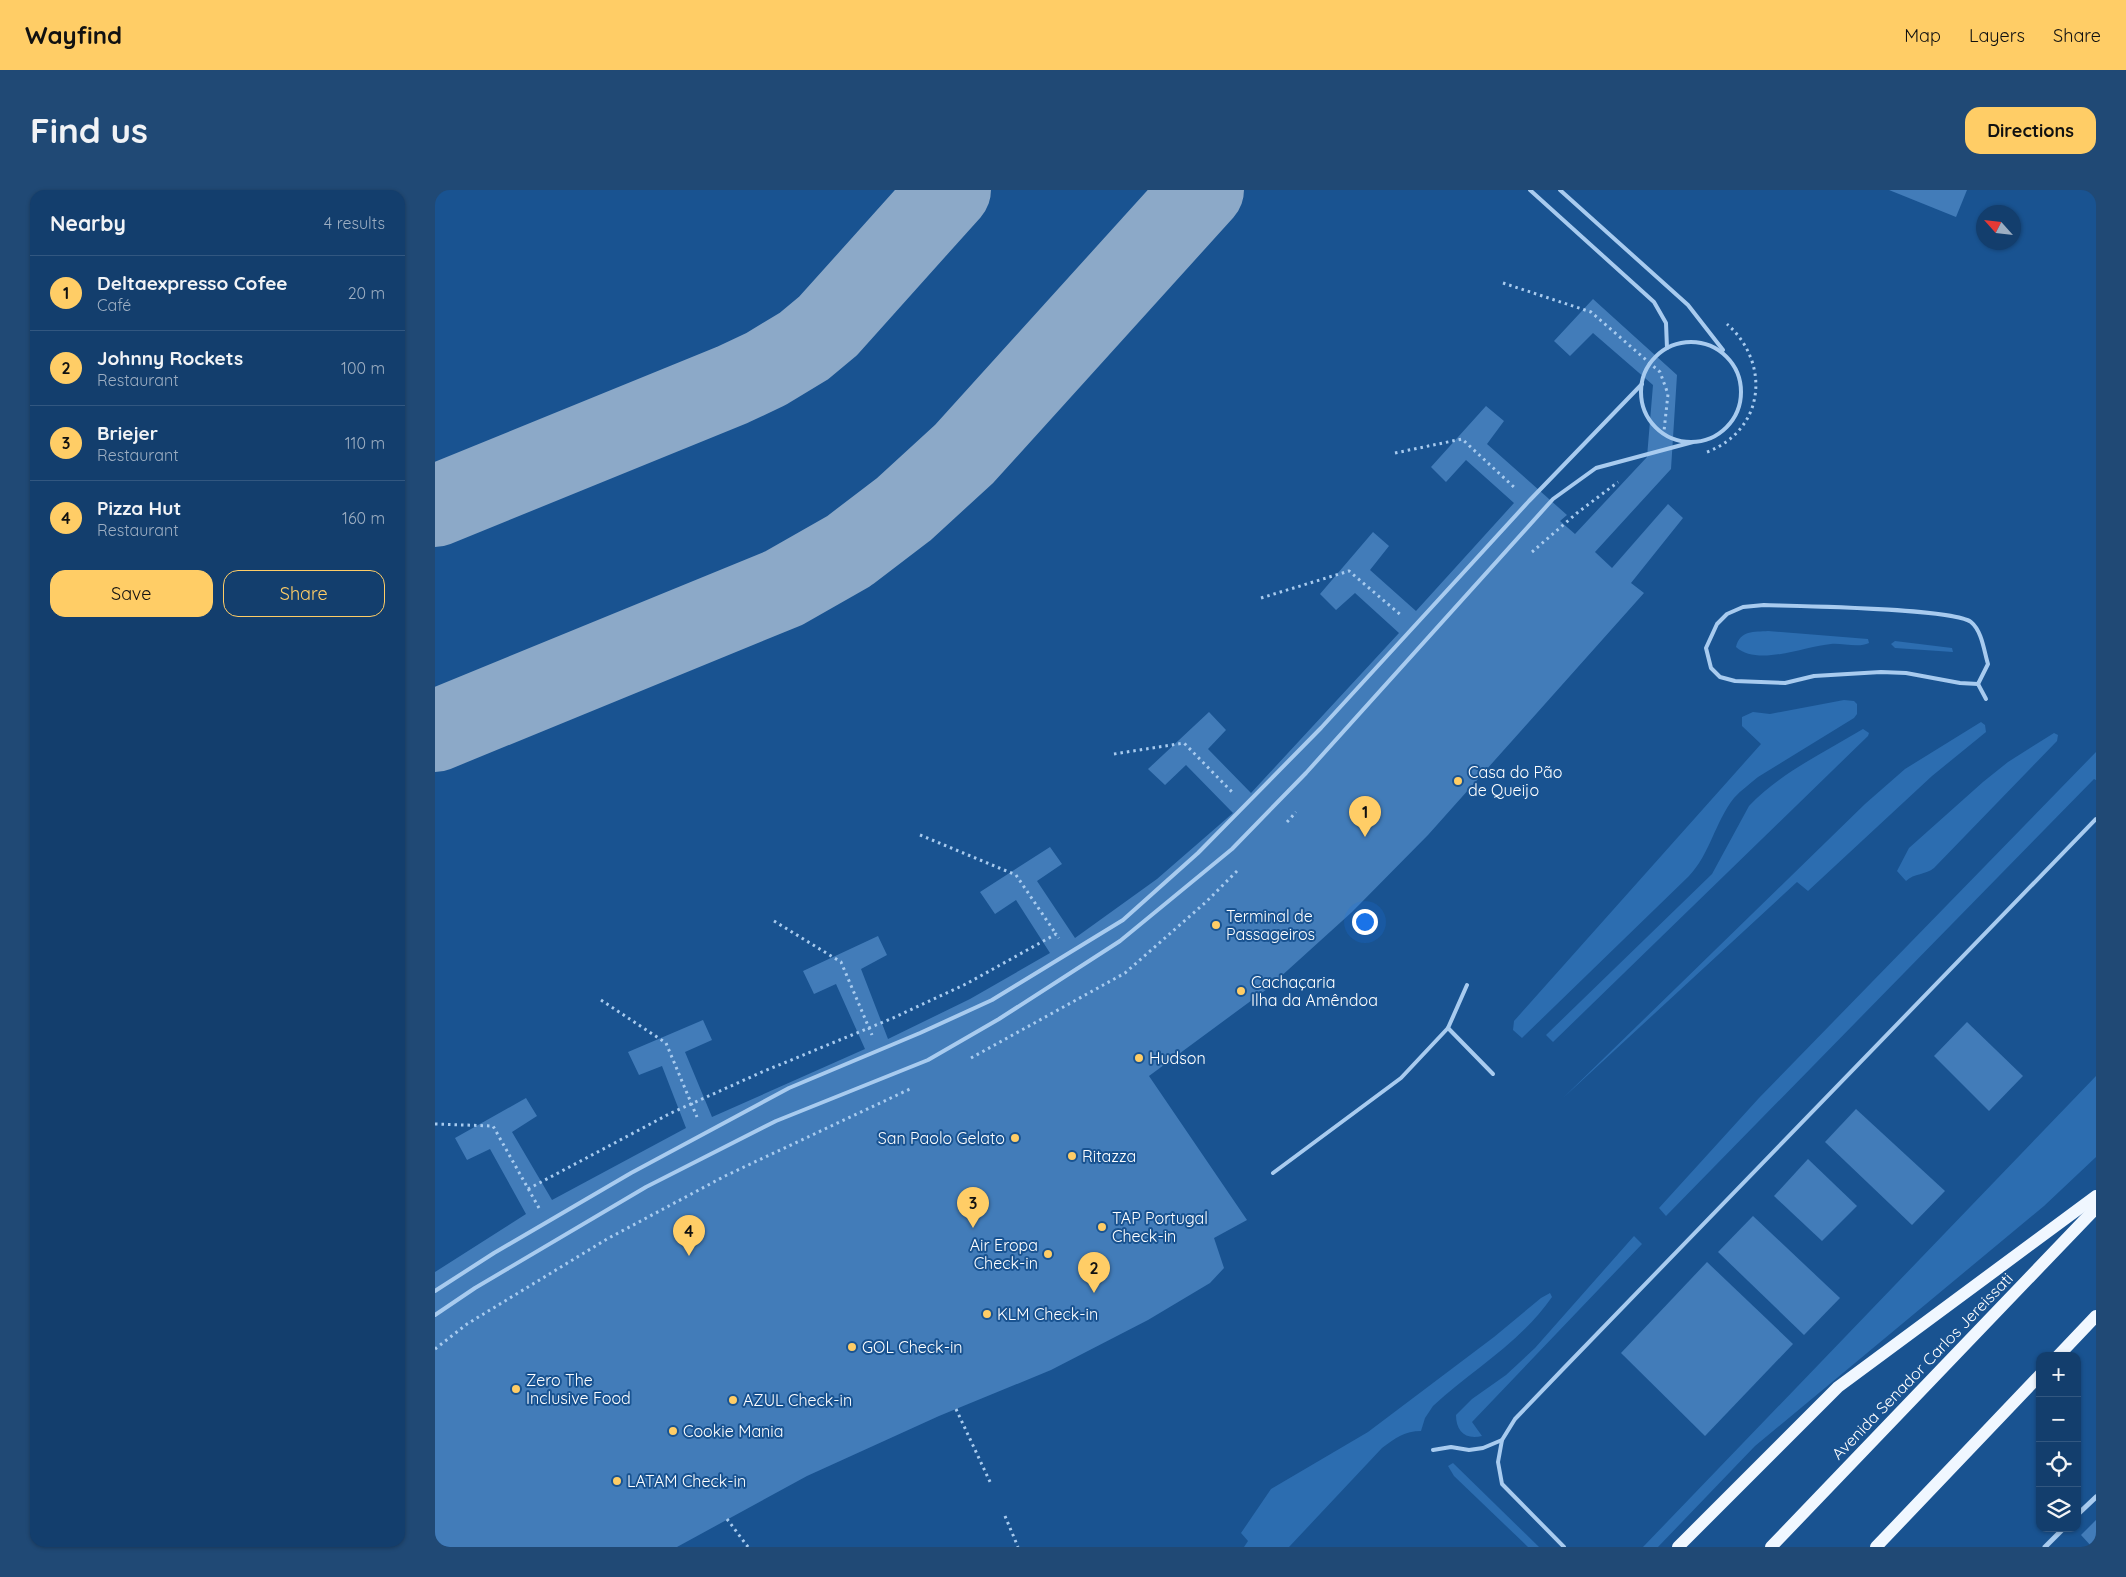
<!DOCTYPE html>
<meta charset="utf-8">
<style>
body{margin:0;font-family:Quicksand,sans-serif;background:#204975;color:#f1f3f6}
.controls{position:absolute;right:15px;bottom:15px;display:grid;overflow:hidden;border-radius:10px;box-shadow:0 1px 4px #0004}
.controls button{width:45px;height:45px;display:grid;place-items:center;padding:0;border:0;border-bottom:1px solid #325780;background:#133e6d;color:#f1f3f6;font:25px sans-serif}
.compass{position:absolute;left:1541px;top:15px;width:45px;height:45px;border-radius:50%;background:#133e6d;box-shadow:0 1px 4px #0004;rotate:297deg}
.you{position:absolute;left:929px;top:731px;width:18px;height:18px;margin:-12px;border:4px solid #fff;border-radius:50%;background:#1a73e8;box-shadow:0 0 0 8px #1a73e833}
.badge{display:grid;place-items:center;width:32px;height:32px;border-radius:50%;background:#ffcd66;color:#111;font-size:16px;font-weight:700}
.pin{position:absolute;translate:-50% -41px;filter:drop-shadow(0 1px 2px #0008)}
.pin::after{content:'';position:absolute;top:26px;width:18px;height:15px;background:inherit;clip-path:polygon(0 0,100% 0,50% 100%)}
.list{margin:0;padding:0;list-style:none}
h2{display:flex;justify-content:space-between;align-items:center;height:65px;margin:0;padding:0 20px;font-size:21px}
h2 small{font-size:16px;font-weight:400;color:#9daec2}
.list li{display:grid;grid-template-columns:32px 1fr auto;gap:15px;align-items:center;box-sizing:border-box;height:75px;padding:0 20px;border-top:1px solid #325780}
.list b{display:block;font-size:19px;white-space:nowrap}
.list p{margin:0;font-size:16px;white-space:nowrap;color:#9daec2}
.list em{font-size:16px;font-style:normal;color:#9daec2}
.actions{display:flex;gap:10px;padding:15px 20px}
.actions a{flex:1;padding:11px 0;border:1px solid #ffcd66;border-radius:15px;text-align:center;font-size:18px;color:#ffcd66}
.actions .main{background:#ffcd66;color:#111}
.icon{flex:none;width:28px;height:28px;fill:none;stroke:currentColor;stroke-width:2;stroke-linecap:round;stroke-linejoin:round}
.map{position:relative;flex:none;width:1661px;height:1357px;overflow:hidden;border-radius:15px}
header{display:flex;align-items:center;gap:30px;box-sizing:border-box;height:70px;padding:0 25px;background:#ffcd66;color:#111}
header strong{font-size:24px}
nav{display:flex;gap:28px;margin-inline-start:auto;font-size:18px}
.intro{display:flex;align-items:center;justify-content:space-between;box-sizing:border-box;height:120px;padding:0 30px}
h1{margin:0;font-size:35px}
.button{padding:12px 22px;border-radius:15px;background:#ffcd66;color:#111;font-size:18px;font-weight:700}
main{display:flex;gap:30px;padding:0 30px}
aside{flex:1;background:#133e6d;border-radius:15px;box-shadow:0 1px 4px #0004}
.map>svg:first-child{display:block}
</style>
<header>
<strong>Wayfind</strong>
<nav><a>Map</a><a>Layers</a><a>Share</a></nav>
</header>
<div class="intro"><h1>Find us</h1><a class="button">Directions</a></div>
<main>
<aside>
<h2>Nearby<small>4 results</small></h2>
<ul class="list">
<li><span class="badge">1</span><div><b>Deltaexpresso Cofee</b><p>Café</p></div><em>20 m</em></li>
<li><span class="badge">2</span><div><b>Johnny Rockets</b><p>Restaurant</p></div><em>100 m</em></li>
<li><span class="badge">3</span><div><b>Briejer</b><p>Restaurant</p></div><em>110 m</em></li>
<li><span class="badge">4</span><div><b>Pizza Hut</b><p>Restaurant</p></div><em>160 m</em></li>
</ul>
<div class="actions"><a class="main">Save</a><a>Share</a></div>
</aside>
<div class="map">
<svg width="1661" height="1357" viewBox="0 0 1661 1357">
<rect width="100%" height="100%" fill="#195391"/>
<g fill="#2c6db0">
<path d="M1333,441l100,8 1,4c-10,5 -27,0 -38,1 -26,2 -73,23 -95,3 4,-17 18,-15 32,-16z"/>
<path d="M1460,451l57,7 1,4 -58,-4 -4,-4z"/>
<path d="M1409,510l10,1 3,3v10l-3,4 -96,59c-8,7 -17,13 -24,21 -19,24 -24,56 -45,78l-167,162 -9,-8 1,-9 247,-277 -19,-18v-9l11,-5 17,2z"/>
<path d="M1546,532l4,3 1,7 -54,44 -124,115 -11,-9 -234,216 302,-294 40,-35z"/>
<path d="M1428,539l6,4 -1,3 -315,306 -7,-7 166,-161 37,-68c31,-33 76,-54 114,-77z"/>
<path d="M1619,543l4,2 -1,6 -123,127c-8,7 -20,5 -28,13l-9,-10 12,-23 74,-66 25,-20z"/>
<path d="M1661,562v28l-2,-1 -428,437 -7,-8 100,-110z"/>
<path d="M1661,886v81l-52,49 -289,240 -97,101h-15z"/>
<path d="M1199,1046l8,8 -170,178 10,14c-17,4 -26,-5 -26,-21l16,-16 34,-24 29,-27z"/>
<path d="M1115,1103l2,4c-32,46 -79,72 -119,109l-8,12 -4,13c-16,0 -26,7 -39,17l-93,99h-45l4,-6 -7,-8 30,-44 97,-57 126,-95 47,-39z"/>
<path d="M1018,1273l86,84h-11l-74,-71 -6,-10z"/>
</g>
<g fill="none" stroke-linecap="round" stroke-linejoin="round">
<g stroke="#8ca9c8" stroke-width="82">
<path d="M0,316l297,-121 34,-16 38,-23 24,-20 122,-136"/>
<path d="M0,541l349,-143 65,-37 55,-42 60,-55 239,-264"/>
</g>
</g>
<g fill="#427cb9">
<path d="M1454,0h78l-11,27z"/>
<path d="M1158,109l84,76 -6,94 -76,83 17,16 56,-64 15,14 -52,65 13,10 -216,242 -76,77 -85,77 -118,87 98,144 -33,18 10,30 -14,15 -62,37 -97,50 -112,46 -132,60 -130,71h-242v-275l91,-58 -36,-65 -23,11 -12,-22 71,-40 11,18 -25,16 40,68 134,-72 -24,-62 -23,9 -11,-23 75,-32 9,20 -27,12 27,65 153,-68 -29,-65 -22,10 -11,-23 75,-35 9,19 -26,14 27,70 82,-40 80,-46 -34,-53 -21,14 -15,-22 70,-45 12,17 -25,17 38,57 82,-59 76,-66 -47,-48 -21,20 -17,-16 61,-57 17,18 -18,19 43,44 148,-160 -44,-40 -19,17 -16,-16 53,-62 16,14 -19,24 46,41 98,-108 -48,-43 -20,22 -15,-15 55,-61 18,15 -17,23 80,71 -7,6 15,13 72,-77 6,-72 -60,-52 -23,23 -16,-15z"/>
<path d="M1532,832l56,54 -34,35 -55,-55z"/>
<path d="M1421,919l89,82 -33,34 -87,-83z"/>
<path d="M1373,969l49,47 -35,35 -48,-45z"/>
<path d="M1318,1026l87,82 -36,37 -86,-83z"/>
<path d="M1272,1072l86,82 -88,92 -84,-83z"/>
<path d="M1661,1330v27h-4l-11,-12z"/>
</g>
<g fill="none" stroke-linecap="round" stroke-linejoin="round">
<g stroke="#a8cbef" stroke-width="3" stroke-dasharray="2.5 4" stroke-linecap="butt">
<path d="M1068,93l88,29 69,60 8,22 -4,37"/>
<path d="M1272,262c58,-22 64,-89 20,-128"/>
<path d="M960,263l67,-14 54,50"/>
<path d="M1097,362l45,-39 41,-31"/>
<path d="M826,408l88,-27 53,45"/>
<path d="M679,564l70,-11 49,50"/>
<path d="M852,632l9,-10"/>
<path d="M485,645l96,40 40,59"/>
<path d="M339,731l67,41 31,73"/>
<path d="M166,810l65,43 31,74"/>
<path d="M536,868l154,-85 81,-71 32,-32"/>
<path d="M0,934l58,2 46,82"/>
<path d="M93,999l143,-76 91,-41 131,-54 73,-34 90,-50 3,4"/>
<path d="M0,1159l32,-25 140,-85 118,-63 187,-88"/>
<path d="M521,1219l35,75"/>
<path d="M570,1326l13,31"/>
<path d="M292,1329l21,28"/>
</g>
<g stroke="#a8cbef" stroke-width="4">
<path d="M1095,0l124,112 12,21 1,25"/>
<path d="M1125,0l128,115 35,45"/>
<circle cx="1256" cy="202" r="50"/>
<path d="M1329,415c32,1 189,3 207,17 11,9 13,29 17,42l-10,20 -18,-1 -54,-10 -25,-1 -67,4 -29,7 -50,-2 -15,-4 -9,-9 -5,-20 11,-24 10,-10 16,-7z"/>
<path d="M1543,494l8,15"/>
<path d="M1013,838l45,46"/>
<path d="M838,983l128,-95 47,-50 19,-43"/>
<path d="M0,1101l59,-38 137,-80 158,-85 131,-55 72,-33 131,-80 75,-67 123,-125 208,-227 113,-117"/>
<path d="M0,1125l40,-27 171,-101 130,-66 152,-61 71,-41 121,-78 112,-92 74,-76 247,-274 43,-31 97,-26"/>
<path d="M1067,1250l-4,22 4,22 62,63"/>
<path d="M998,1260l18,-3 18,3 14,-2 19,-8 13,-21 48,-50 533,-550"/>
</g>
<g stroke="#a8cbef" stroke-width="5">
<path d="M1642,1325l19,-18"/>
<path d="M1610,1357l19,-19"/>
</g>
<g stroke="#f0f7ff" stroke-width="12">
<path d="M1623,1166l38,-40"/>
<path d="M1243,1357l160,-160 258,-191"/>
<path d="M1336,1357l325,-339"/>
<path d="M1441,1357l164,-172"/>
</g>
</g>
<g fill="#ffcd66" stroke="#195391" stroke-width="2">
<circle cx="1023" cy="591" r="5"/>
<circle cx="781" cy="735" r="5"/>
<circle cx="806" cy="801" r="5"/>
<circle cx="704" cy="868" r="5"/>
<circle cx="580" cy="948" r="5"/>
<circle cx="637" cy="966" r="5"/>
<circle cx="667" cy="1037" r="5"/>
<circle cx="613" cy="1064" r="5"/>
<circle cx="552" cy="1124" r="5"/>
<circle cx="417" cy="1157" r="5"/>
<circle cx="81" cy="1199" r="5"/>
<circle cx="298" cy="1210" r="5"/>
<circle cx="238" cy="1241" r="5"/>
<circle cx="182" cy="1291" r="5"/>
</g>
<g text-anchor="middle" dominant-baseline="central" stroke-width="4" stroke-linejoin="round" paint-order="stroke">
<g font-size="16" fill="#fff" stroke="#195391" text-anchor="start">
<text x="1033" y="582">Casa do Pão<tspan x="1033" dy="18">de Queijo</tspan></text>
<text x="791" y="726">Terminal de<tspan x="791" dy="18">Passageiros</tspan></text>
<text x="816" y="792">Cachaçaria<tspan x="816" dy="18">Ilha da Amêndoa</tspan></text>
<text x="714" y="868">Hudson</text>
<text x="570" y="948" text-anchor="end">San Paolo Gelato</text>
<text x="647" y="966">Ritazza</text>
<text x="677" y="1028">TAP Portugal<tspan x="677" dy="18">Check-in</tspan></text>
<text x="603" y="1055" text-anchor="end">Air Eropa<tspan x="603" dy="18">Check-in</tspan></text>
<text x="562" y="1124">KLM Check-in</text>
<text x="427" y="1157">GOL Check-in</text>
<text x="91" y="1190">Zero The<tspan x="91" dy="18">Inclusive Food</tspan></text>
<text x="308" y="1210">AZUL Check-in</text>
<text x="248" y="1241">Cookie Mania</text>
<text x="192" y="1291">LATAM Check-in</text>
</g>
<g font-size="16" fill="#fff" stroke="#195391">
<text transform="translate(1487 1176) rotate(-46)">Avenida Senador Carlos Jereissati</text>
</g>
</g>
</svg>
<div class="controls">
<button>+</button>
<button>−</button>
<button><svg class="icon" aria-label="locate" viewBox="0 0 24 24"><circle cx="12" cy="12" r="6"/><path d="M12 2v4M12 18v4M2 12h4M18 12h4"/></svg></button>
<button><svg class="icon" aria-label="layers" viewBox="0 0 24 24"><path d="M12 4l9 5-9 5-9-5zM3 14l9 5 9-5"/></svg></button>
</div>
<svg class="compass" viewBox="-18 -18 36 36"><path d="M0-13l5 13h-10z" fill="#e53935"/><path d="M0 13l5-13h-10z" fill="#9daec2"/></svg>
<div class="you"></div>
<div class="pin badge" style="left:930px;top:647px">1</div>
<div class="pin badge" style="left:659px;top:1103px">2</div>
<div class="pin badge" style="left:538px;top:1038px">3</div>
<div class="pin badge" style="left:254px;top:1066px">4</div>
</div>
</main>
